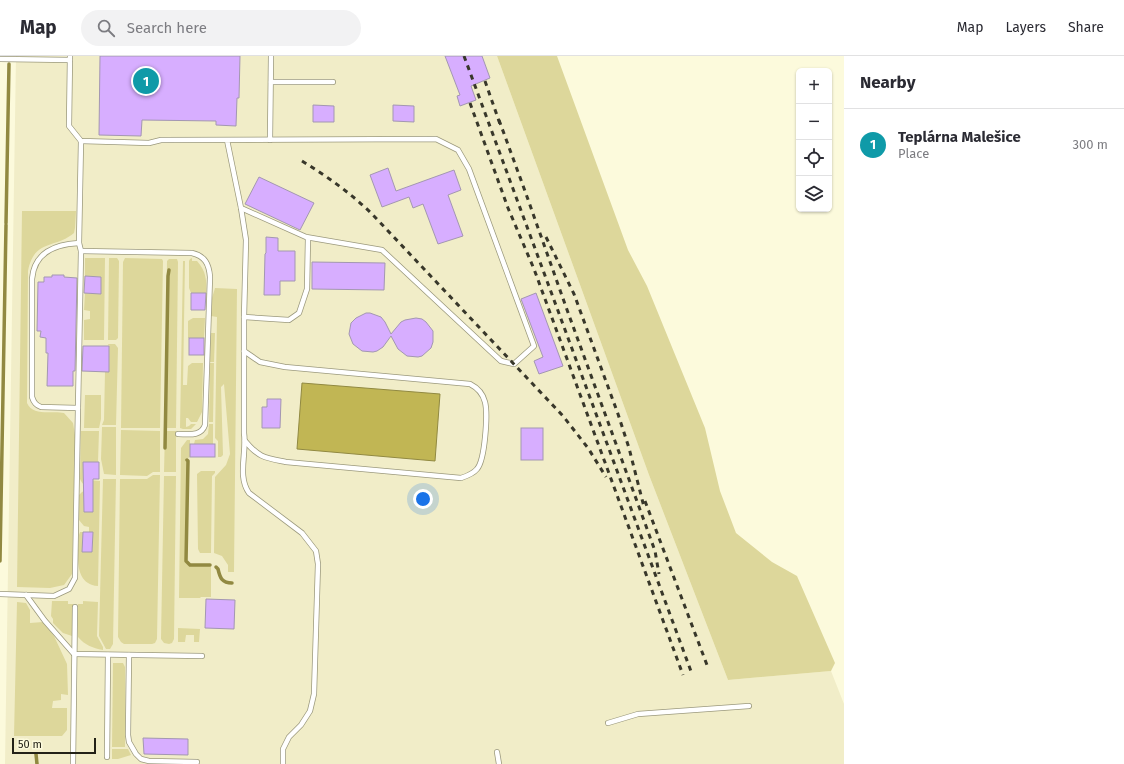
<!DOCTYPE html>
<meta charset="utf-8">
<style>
body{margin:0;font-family:"Fira Sans",sans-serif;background:#f2f2f3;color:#2b2b33}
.controls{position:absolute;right:12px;top:12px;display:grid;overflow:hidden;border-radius:6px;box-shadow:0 1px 3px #0004}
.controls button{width:36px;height:36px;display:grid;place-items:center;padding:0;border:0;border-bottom:1px solid #e1e1e2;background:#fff;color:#2b2b33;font:20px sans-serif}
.scale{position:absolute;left:12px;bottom:10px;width:84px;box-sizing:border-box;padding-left:4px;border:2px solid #222116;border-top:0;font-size:11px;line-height:14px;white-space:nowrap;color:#222116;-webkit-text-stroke:3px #fcfadc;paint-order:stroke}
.you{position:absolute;left:423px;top:443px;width:14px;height:14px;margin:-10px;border:3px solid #fff;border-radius:50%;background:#1a73e8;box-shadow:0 0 0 6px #1a73e833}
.badge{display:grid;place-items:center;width:26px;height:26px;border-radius:50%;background:#9958ce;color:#fff;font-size:13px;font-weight:700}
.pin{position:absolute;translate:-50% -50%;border:2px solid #fff;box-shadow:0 1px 4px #0006}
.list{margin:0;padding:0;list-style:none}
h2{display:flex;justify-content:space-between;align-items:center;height:52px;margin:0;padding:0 16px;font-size:17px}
h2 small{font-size:13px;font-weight:400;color:#7c7c81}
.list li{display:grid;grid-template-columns:26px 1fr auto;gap:12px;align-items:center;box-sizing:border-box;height:72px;padding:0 16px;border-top:1px solid #e1e1e2}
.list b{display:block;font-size:15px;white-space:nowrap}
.list p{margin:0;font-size:13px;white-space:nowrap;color:#7c7c81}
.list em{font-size:13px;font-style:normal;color:#7c7c81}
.icon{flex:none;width:22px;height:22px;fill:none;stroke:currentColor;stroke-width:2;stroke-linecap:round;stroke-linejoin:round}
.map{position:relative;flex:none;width:844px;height:708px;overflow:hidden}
header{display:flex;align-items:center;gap:24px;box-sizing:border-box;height:56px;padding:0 20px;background:#fff;border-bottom:1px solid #e1e1e2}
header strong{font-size:19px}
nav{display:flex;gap:22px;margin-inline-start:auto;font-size:14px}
.search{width:280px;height:36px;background:#f2f2f3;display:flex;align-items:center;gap:10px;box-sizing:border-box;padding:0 14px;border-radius:22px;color:#7c7c81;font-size:15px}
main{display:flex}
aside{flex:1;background:#fff}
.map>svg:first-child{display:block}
</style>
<header>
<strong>Map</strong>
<div class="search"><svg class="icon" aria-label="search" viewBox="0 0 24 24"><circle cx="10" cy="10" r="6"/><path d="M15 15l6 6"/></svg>Search here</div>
<nav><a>Map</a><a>Layers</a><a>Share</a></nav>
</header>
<main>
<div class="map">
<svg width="844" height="708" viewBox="0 0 844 708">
<rect width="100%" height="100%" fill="#fcfadc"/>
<path fill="#f1edc8" d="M16,0h481l152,419 79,205 103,-9 13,33v60h-839z"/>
<g fill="#ddd79b">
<path d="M497,0h60l71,194 19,36 58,142 15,63 16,42 36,29 25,14 38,87 -4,8 -103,9 -79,-205z"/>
<path d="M22,155h54l-1,17 -1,5c-19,16 -40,6 -46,38l-1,132c6,14 26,7 37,10l9,10 2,12 -3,139 -8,11 -14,3 -33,-1z"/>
<path d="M85,202h20l-1,82h-20v-20l6,-1v-8l-6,-1 1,-17 16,1v-17l-16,-1z"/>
<path d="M109,202h8l2,3 -1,77 -2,2h-8z"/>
<path d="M125,202l37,1 1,2 -3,167h-39l2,-166z"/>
<path d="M192,202v3h5c9,10 10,19 9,32h-15l-2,-5v-27l1,-2z"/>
<path d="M169,203h8l1,3 -2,166h-11l2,-167z"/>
<path d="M183,205h2l-2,124h4l1,-19 4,-3h11l-1,49 -5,10h-6l-3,-4h-2v9l3,-1 2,-2h5l-5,5h-8l-3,-1z"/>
<path d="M215,232l22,1 -3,283h-6v-7l-6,-9 -8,-3 1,-76 11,-12 4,-11 -6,-70 -3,3 2,68 -2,2h-3v-16l-3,-3 2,-121 -6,-1 1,-18z"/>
<path d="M193,262h12l-1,20h-16v-17z"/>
<path d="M211,277h4l-1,29h-4z"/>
<path d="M108,288h7l3,4 -2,77h-14l2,-5 1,-48 4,-1v-25z"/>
<path d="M210,307h4l-1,59h-4z"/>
<path d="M85,339h16v24l-2,9h-15z"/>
<path d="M209,368h4v20h-19l1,-4 8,-1 5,-5z"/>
<path d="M102,371h14v48l-12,-1 -3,-15z"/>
<path d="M121,374l39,1v41h-7l-6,4 -27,-1z"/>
<path d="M81,375h18l-1,31h-15v16l4,1 1,1 12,1 -2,105c-25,-2 -20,-32 -19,-51l1,-3h3v20h9l1,-20h-4v-5l-5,-1 -5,-6v-25l3,-3 2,-1v21h9v-20h-3c-3,-5 -8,-8 -10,-13z"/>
<path d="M165,375h11v41h-12z"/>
<path d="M187,384h3v17l-2,1 -2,104 4,3 21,1v31h-10l-1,1h-21l2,-150z"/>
<path d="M201,415h14v2l-3,3 -1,77h-11l-2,-4 -1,-75z"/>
<path d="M153,419h7l-3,164 -2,4 -3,1h-28l-3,-2 -3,-5 2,-158h27z"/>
<path d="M164,420h12l-2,163 -2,4 -3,1 -5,-1 -3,-4z"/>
<path d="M103,423h13l-3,165 -3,5h-4l-7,-13z"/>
<path d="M52,545h16v3h5l-1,32 -9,-3 -10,-10v-4l-2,-3z"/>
<path d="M83,545l15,1 -1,34 6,11v3c-11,-2 -18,-5 -25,-13v-33h5z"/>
<path d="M17,546l9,1 4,7v13l13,-1 11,14 13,28 1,31 -7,-1v6l-8,1 -1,7h15v22l-5,6h-48z"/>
<path d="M178,572l22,1 -1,13h-5v-7h-8l-1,7h-7z"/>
<path d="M113,607h10l2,4v80h-13z"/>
<path d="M112,693h16l3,6 -13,4h-6z"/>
</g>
<path fill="#c1b654" stroke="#918941" d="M302,327l138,11 -5,67 -138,-12z"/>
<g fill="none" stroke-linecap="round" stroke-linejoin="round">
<g stroke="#918941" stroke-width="3.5">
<path d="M6,167l3,-159"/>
<path d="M165,392l3,-172 1,-6"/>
<path d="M187,404l1,1 -2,100 4,4h20"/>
<path d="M0,505l6,-336"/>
<path d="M216,511l2,2c2,9 4,14 14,14"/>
<path d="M36,698l1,10"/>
</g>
</g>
<g fill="#d7aeff" stroke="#a397b1">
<path d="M100,0h140l-1,42h-2l-1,28 -20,-1v-4l-74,-1 -1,16 -42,-1z"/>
<path d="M445,0h37l8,22 -19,8 5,14 -16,6 -3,-10 3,-1z"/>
<path d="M313,49l21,1v16h-21z"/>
<path d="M393,49l21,1v16l-21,-1z"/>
<path d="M388,112l8,23 58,-21 7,20 -13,5 15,41 -25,8 -15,-40 -10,4 -4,-11 -27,10 -12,-32z"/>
<path d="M259,121l55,26 -14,27 -55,-26z"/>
<path d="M266,181l12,1v13h17v30h-15v14h-16l1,-41 1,-1z"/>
<path d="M312,206l73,1 -1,27 -72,-1z"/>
<path d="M52,219h12v2l13,1 -2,93h-2v15h-26l1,-33h-2v-15l-6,-1 1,-6h-4l1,-49h6v-5h8z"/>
<path d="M85,220l16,1v17l-17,-1z"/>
<path d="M191,237h15l-1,17h-14z"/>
<path d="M536,237l27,73 -24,8 -5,-13 9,-4 -22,-58z"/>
<path d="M366,257h4l11,4 4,5 6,12 10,-12 4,-2 11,-2 6,1 4,3 7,9v11l-2,6 -9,8 -4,1 -11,-1 -9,-7 -7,-13 -8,11 -6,4 -4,1 -11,-1 -9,-7 -4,-10 2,-11 5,-5z"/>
<rect x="189" y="282" width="15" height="17"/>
<path d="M83,290h26v26l-27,-1z"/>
<path d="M267,343h14l-1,29h-18v-21h5z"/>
<rect x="521" y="372" width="22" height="32"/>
<rect x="190" y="388" width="25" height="13"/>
<path d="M83,406h16v17h-6v33h-9z"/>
<path d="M83,476h10l-1,20h-10z"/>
<path d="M206,543l29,1 -1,29 -29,-1z"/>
<path d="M143,682l45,1v16l-44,-1z"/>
</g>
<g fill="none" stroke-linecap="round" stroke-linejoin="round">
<defs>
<g id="lane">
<path d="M70,0l-1,70 12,15 68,2 12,-3 275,-1 22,11 11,19 65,177 -20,18 -13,-3 -119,-111 -76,-13 -65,-29 -14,-68"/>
<path d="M0,3l70,1"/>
<path d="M271,26h62"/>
<path d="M270,84l1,-84"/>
<path d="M241,152l5,32 -2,77 45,3 10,-7 8,-24 1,-51"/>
<path d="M81,195l111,2c13,3 17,11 18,24l-5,148c-4,12 -17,9 -27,9"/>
<path d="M244,261v116c3,20 -7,43 5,60l53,40 14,18 2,13 -4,130 -4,17 -9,14 -12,12 -6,12v15"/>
<path d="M244,295l16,11 25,5 185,17c8,4 13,10 15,18 3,12 0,58 -8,67 -4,5 -10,7 -16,9l-175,-16c-20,-4 -27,-4 -41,-21"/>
<path d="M78,352l3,-157 -2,-8 2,-102"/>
<path d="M0,538l54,2 15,-7 6,-11 3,-170 -37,-1c-5,-2 -7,-4 -9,-10v-118c2,-26 23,-35 47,-36"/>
<path d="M26,539l19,26 29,33 128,2"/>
<path d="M129,599l-1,80 1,7 7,12 5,5 8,2 48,1"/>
<path d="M608,667l30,-9 111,-8"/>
<path d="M497,696l2,12"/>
<path d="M107,701l1,-102"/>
<path d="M73,708l2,-157"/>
</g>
</defs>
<use href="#lane" stroke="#9b997d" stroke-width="6"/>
<use href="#lane" stroke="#fff" stroke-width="4.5"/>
<g stroke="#38372a" stroke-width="3" stroke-dasharray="5 5" stroke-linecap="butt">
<path d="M464,0l228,618"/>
<path d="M485,25l15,43"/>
<path d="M470,47l38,105 26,61 149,406"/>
<path d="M499,64l26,71 41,116 80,219 9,25 4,23"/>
<path d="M302,105c26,16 50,33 71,54l190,201 25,32 18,29"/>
<path d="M546,181l28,57 44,120 11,34 15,59"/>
<path d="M645,445l62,164"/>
</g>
</g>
</svg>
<div class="controls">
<button>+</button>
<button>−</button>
<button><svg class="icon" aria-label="locate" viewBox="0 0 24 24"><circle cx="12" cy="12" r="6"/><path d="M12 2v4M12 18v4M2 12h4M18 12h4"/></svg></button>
<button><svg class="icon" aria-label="layers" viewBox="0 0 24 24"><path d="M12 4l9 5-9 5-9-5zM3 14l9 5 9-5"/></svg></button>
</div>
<div class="scale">50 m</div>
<div class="you"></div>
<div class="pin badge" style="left:146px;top:25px;background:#0f9aa8">1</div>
</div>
<aside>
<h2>Nearby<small></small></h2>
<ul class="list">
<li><span class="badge" style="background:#0f9aa8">1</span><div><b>Teplárna Malešice</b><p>Place</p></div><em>300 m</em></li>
</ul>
</aside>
</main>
